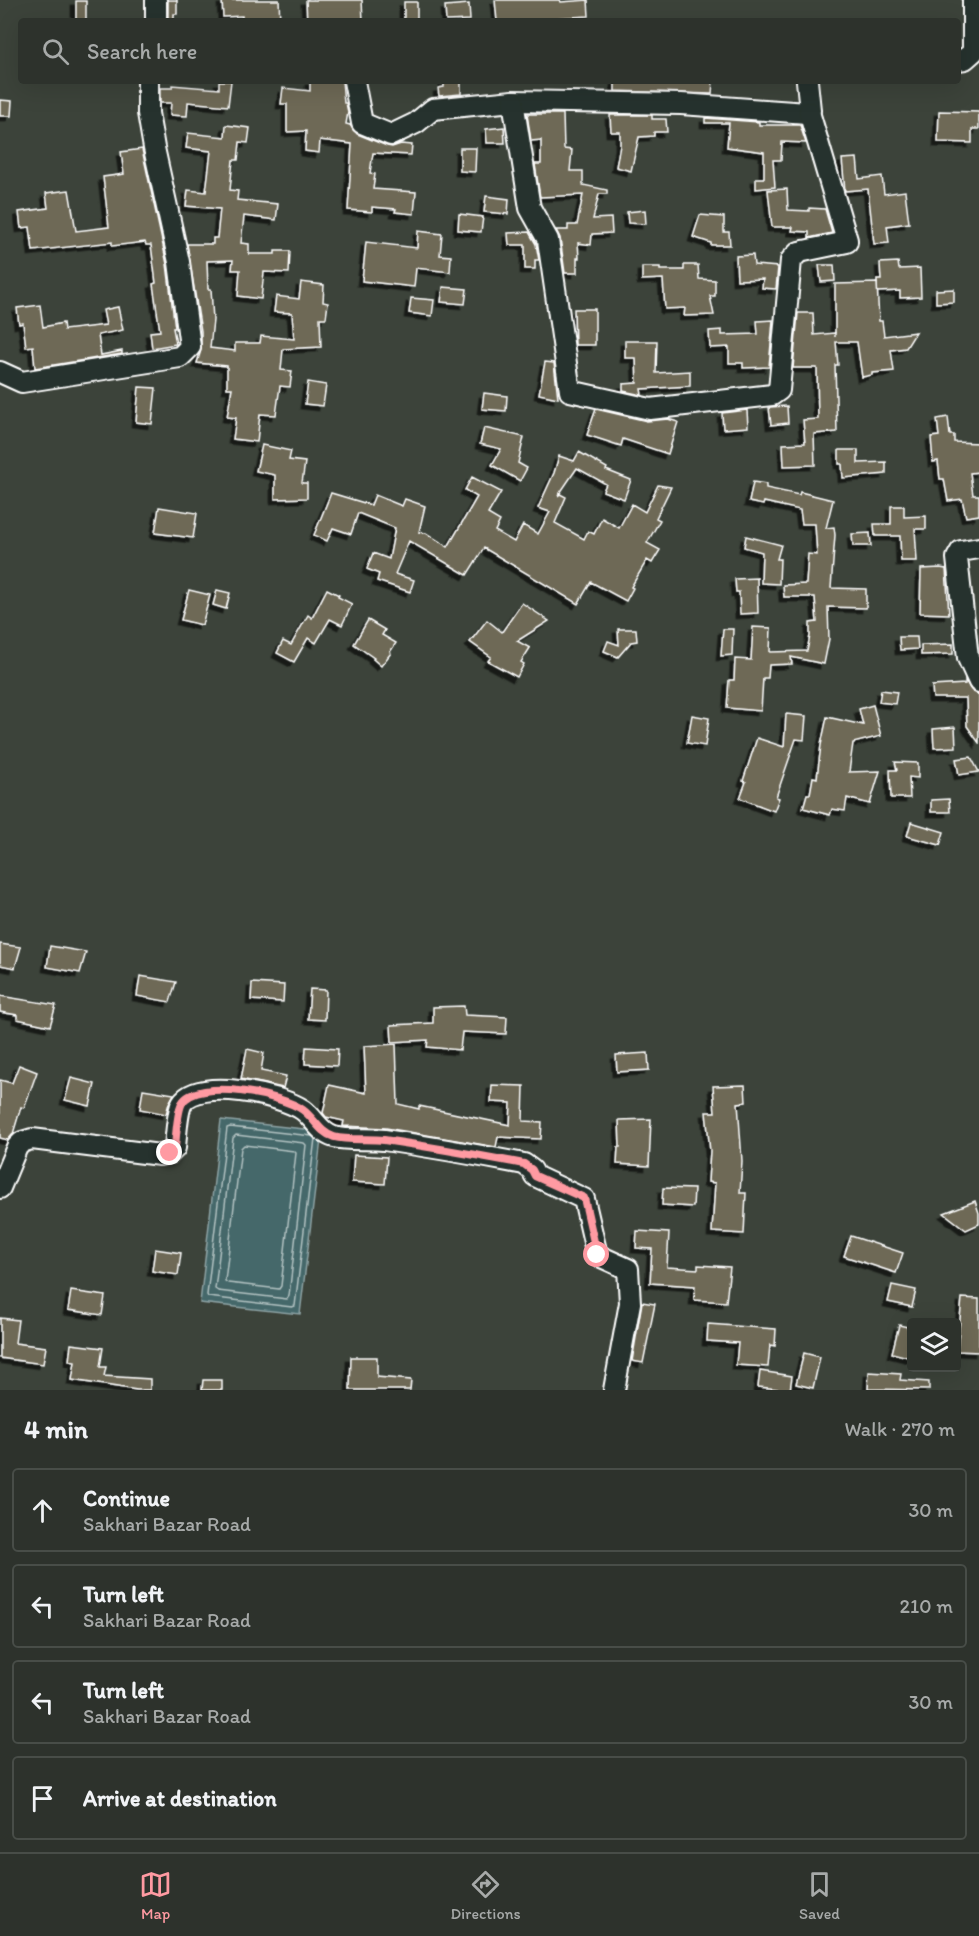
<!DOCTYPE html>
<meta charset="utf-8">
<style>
body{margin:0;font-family:Itim,sans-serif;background:#393e38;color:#f1f3f6}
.controls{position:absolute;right:18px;bottom:18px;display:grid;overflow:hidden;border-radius:6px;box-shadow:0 6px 24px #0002}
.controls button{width:54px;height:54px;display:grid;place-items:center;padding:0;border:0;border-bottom:2px solid #484d48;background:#2d322c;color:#f1f3f6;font:30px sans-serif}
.stop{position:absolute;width:18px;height:18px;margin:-14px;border:4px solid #ff9aa2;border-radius:50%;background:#fff}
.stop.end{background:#ff9aa2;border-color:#fff;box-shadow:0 2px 6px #0008}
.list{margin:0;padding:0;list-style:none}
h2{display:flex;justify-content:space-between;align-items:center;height:78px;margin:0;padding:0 24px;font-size:26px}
h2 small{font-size:20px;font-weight:400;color:#a7aaa9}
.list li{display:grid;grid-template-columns:39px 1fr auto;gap:18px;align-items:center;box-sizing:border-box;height:84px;margin:0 12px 12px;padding:0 12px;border:2px solid #484d48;border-radius:6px}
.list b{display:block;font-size:22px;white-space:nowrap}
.list p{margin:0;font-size:20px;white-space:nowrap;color:#a7aaa9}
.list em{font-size:20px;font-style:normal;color:#a7aaa9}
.icon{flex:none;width:33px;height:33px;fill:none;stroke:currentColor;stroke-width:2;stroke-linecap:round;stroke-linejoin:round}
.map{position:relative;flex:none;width:979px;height:1390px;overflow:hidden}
.search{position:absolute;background:#2d322c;box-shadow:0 6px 24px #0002;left:18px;right:18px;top:18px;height:66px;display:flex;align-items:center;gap:15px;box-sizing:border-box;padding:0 21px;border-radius:6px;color:#a7aaa9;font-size:22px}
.sheet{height:462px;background:#2d322c}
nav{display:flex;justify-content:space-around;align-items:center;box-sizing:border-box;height:84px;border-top:2px solid #484d48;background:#2d322c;font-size:16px;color:#a7aaa9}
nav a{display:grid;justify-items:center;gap:3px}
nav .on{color:#ff9aa2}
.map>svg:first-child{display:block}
</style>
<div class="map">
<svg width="979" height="1390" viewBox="0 0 979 1390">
<defs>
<filter id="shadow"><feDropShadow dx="-4.5" dy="4.5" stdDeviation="0" flood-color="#0009"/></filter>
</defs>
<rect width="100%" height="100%" fill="#3c433a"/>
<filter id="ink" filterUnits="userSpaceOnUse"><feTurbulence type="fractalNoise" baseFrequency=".0167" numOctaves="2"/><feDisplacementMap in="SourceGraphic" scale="12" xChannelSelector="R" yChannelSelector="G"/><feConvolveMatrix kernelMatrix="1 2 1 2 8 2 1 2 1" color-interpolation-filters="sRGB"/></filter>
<g filter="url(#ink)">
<path fill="#44686a" stroke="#8fa4a6" stroke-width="1.5" d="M221,1120l101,11 -22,183 -100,-11z"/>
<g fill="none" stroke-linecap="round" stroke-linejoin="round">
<g stroke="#b4c3c3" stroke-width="1.5">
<path d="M236,1135l68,8 2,2 -17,151 -2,3 -69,-8 -3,-2 18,-151z"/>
<path d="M312,1136l-82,-9 -3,1 -20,167 1,2 84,10 3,-1 20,-168"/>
<path d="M244,1145l50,6 2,2 -15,133 -2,3 -51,-6 -3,-2 16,-133z"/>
</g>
</g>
<g fill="#6e6957" stroke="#fff" stroke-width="1.5" filter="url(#shadow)">
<path d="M168,0h9v14h-3v7h-6z"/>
<path d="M222,0h57l1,21h-38v-5l-19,1z"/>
<path d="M306,0h56l1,21h-56z"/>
<path d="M495,0h65l1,2 27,-2 1,16 -35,2 1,3h-58z"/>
<rect x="76" y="1" width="10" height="20"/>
<rect x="404" y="2" width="13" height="19"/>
<path d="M469,4l1,16 -24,1 -1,-15z"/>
<path d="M219,81h12l-3,25 -40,-4 -1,14 -17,-1 1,-12h-11v-15h12v-3l47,4z"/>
<path d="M310,81h32l2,22h2l2,9 -2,12 4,1 7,9 30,12 5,1 9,-3 11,1 -1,10 -38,-2 -3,20 5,1 -2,15 43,3 -2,22 -19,-2 1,-3 -24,-2v5l-24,-2 4,-66 -32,-4 -1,13 -14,-2 1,-20 -19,1v-28h-6l2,-16 27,3z"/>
<path d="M444,81h17v13l-22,2 -1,-8 6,-1z"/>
<path d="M615,81h98l-1,13 -97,-3z"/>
<path d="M0,100l12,1 -1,15h-11z"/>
<path d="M939,111l40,1v17h-7v14l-34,-1z"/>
<path d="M527,114h36l1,35 8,1 -2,21h13v14l24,5v4h-8l-6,25 18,-1 1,15 -20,1 -1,11 -13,-2 1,15h-2v15h-12l-5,-35 -4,-8h12v-5h9l6,-30 -43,2 -5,-33h6v-24l-10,1z"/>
<path d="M610,115h42v4h14l1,13h-13v4l-15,1 -8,34 -15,-4 4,-22v-13h-9z"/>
<path d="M705,118l54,4v3h41l6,18 -24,-1 -1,18h-8l2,27 -19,2v-11h8v-26l-37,-5 2,-24h-24z"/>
<path d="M226,125l24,3 -2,15 -8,-1 -2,18h-5l-3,30 8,1 -1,9 41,4 -2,16 -32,-4 -3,27 8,1v10h26v-3h15l-1,22 -25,-1 -3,27 -23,-3 2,-26h-8l1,-10 -26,1 1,28h3l2,31 -3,28 25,3v-8h25l1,-7 33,3 -2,-26 -18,-1 2,-16 23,3 2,-17 23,3 -1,17 5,1 -2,15h-6l1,29 -38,2 -2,21 11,1 -2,16 -10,-1 -4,29 -16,-1 -3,28 -24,-3 3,-21 -9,-1 5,-29h-5v-22l-30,-3 4,-13v-19l-14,-87h26v-6h4l3,-29 -34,-3 2,-16 18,2 5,-41 -25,-3 2,-15 37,4z"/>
<path d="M504,127l1,16h-18l-1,-14z"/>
<path d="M460,148h16l-1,24 -15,-1z"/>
<path d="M142,149l25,115 8,64h-2l3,16 -24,4 -2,-16 10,-1 -7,-47 3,-1 -5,-38h-5l-1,-3 -33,4v-4l-79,9 -3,-24 -9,1 -2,-16 29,-4 -2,-15 23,-3 7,41 33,-4 -6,-50 21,-3 -3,-22z"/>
<path d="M857,158l2,21 23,-3 2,18 21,-3 4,32 -22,3 2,17 -15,1 -6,-55 -23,2 -3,-32z"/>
<path d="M787,189l1,21 21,1v-3l16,1 7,24 -23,5v-6l-17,-1 1,-4h-21l-4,-37z"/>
<path d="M486,196l23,3 -1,15 -24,-2z"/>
<path d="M645,210l1,14 -18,-1 -1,-11z"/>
<path d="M459,214l24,3 -2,15 -23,-2z"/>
<path d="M700,215l24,2v15h5l1,13h-19v-2l-18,-6z"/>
<path d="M418,231l24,3 -2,21 11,1 -1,16 -34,-4 -2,19 -52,-6 4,-39 51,6z"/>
<path d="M529,232l7,12 3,16h-4v9h-10v-24h-16l-1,-12z"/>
<path d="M753,255l1,10 24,2 -2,22 -14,-1 1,-9 -26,1 -1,-24z"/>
<path d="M898,262l1,7 21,-1 1,29 -21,1v-7l-23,1v-12h4l-1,-17z"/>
<path d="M684,265h14l1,14 16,1v16h-5l4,19 -30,1 1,-8 -20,1 -2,-30 -21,1v-13h18v3h24z"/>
<path d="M819,265h15l1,16 -14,1z"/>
<path d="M877,283l2,38h3l2,15 32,-4 -10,16 -15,2 3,21 -22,2v2l-10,2 -5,-35h-21l2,23h-3l2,67 -23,2 1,31 -31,1 -1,-22 22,-1 -2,-23 15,-1 -1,-51h-24l5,-55h15l1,22 21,-2v4v-53z"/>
<path d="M443,287l24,2 -2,15 -24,-2z"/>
<path d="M954,289v13l-18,1v-13z"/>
<path d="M411,298l23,2 -2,16 -23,-3z"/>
<path d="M40,305l3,22 20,-4 1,7 42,-5 -3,-15 15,-3 5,23 -25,5 3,20 21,-4v3l-87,14 -2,-22 -7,1 -3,-24 -4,1 -2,-16z"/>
<path d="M574,309h21v36h-20z"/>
<path d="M773,320l-4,47 -26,1v-5h-14v-16l-19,1 -1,-17 13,-1v5l36,-1 -1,-13z"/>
<path d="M625,341h32l-1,32 34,-2v15l-49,3 1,6 -19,-4v-7l14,-1 -1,-25h-11z"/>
<path d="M545,362l9,1 4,35 -19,-4z"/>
<path d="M308,382l18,3 -3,21 -18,-2z"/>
<path d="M139,387l17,1 -4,36 -16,-2z"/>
<path d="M484,393l23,3 -1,15 -24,-2z"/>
<path d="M787,406l1,17 -17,2 -2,-18z"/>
<path d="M596,409l51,12 21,-2 10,3 -10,32 -45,-15 -2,7 -34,-11z"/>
<path d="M747,410l1,17 -25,2 -1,-16z"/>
<path d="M948,417l2,18h4v7l25,1v29l-9,1 3,22h6v20l-13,2 -4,-18 -14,2 -4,-22h-4l-2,-18 -5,1 -2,-25 8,-1 -2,-17z"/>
<path d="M484,428l40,9 -6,26 9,5 -7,13 -28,-16 9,-16 -21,-5z"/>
<path d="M262,445l29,6 -2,9 16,2 -3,21h5v15l-32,1v-24l-19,-4z"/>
<path d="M839,450h19v13l28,-1v12l-43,4 -1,-14h-3z"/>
<path d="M579,452l28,16 -1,2 25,10 -7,19 -21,-8 3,-7 -29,-16 -19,28 2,-2 6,3 -11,26 29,16 4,-8 6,3 8,-16 17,10 13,-24 13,8 13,-27 13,2 -15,31 4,2 -13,23 13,7 -8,13 -5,-3 -16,27 2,1 -7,13 -35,-19 -13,22 -94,-56 -17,27 -58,-34 -14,33 19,6 -4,12 -33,-11 2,-7 -12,-5 6,-16 16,6 6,-31 -37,-15 -7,21 -18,-6 -6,13 -13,-6 17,-42 40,12 4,-10 27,11 3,-7 20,7 -6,26 7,1 22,14 29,-50 -12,-7 7,-13 29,15 -13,22 12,7 -5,10 19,11 9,-17 15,9 12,-22 -12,-4 16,-35 5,-17 15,5z"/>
<path d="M753,482l13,2v4l33,7 1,-3 33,8 -7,28 8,-1 1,8 -4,53 35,1v19l-38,-1 1,32 -5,25 -33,-7 1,7 -23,1 -1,13h-5l-2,33 -34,-3 2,-28h5l1,-21 16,1 2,-33 18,1 -1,24 37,-1 3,-15v-13l7,-1 -2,-25h-31l-1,-12 23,-1 2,-30 9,1 -2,-31h-13l-2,-14 -36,-8 -1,3 -14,-3z"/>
<path d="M891,506h13v11l22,-1v13h-11l2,32h-16l-1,-25h-25l-1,-12h17z"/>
<path d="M159,507l38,6 -4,25 -38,-5z"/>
<path d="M870,533l1,13h-18l-1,-12z"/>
<path d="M746,536l35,9 -4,14h3l-1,25 -18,-1 1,-31 -18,-5z"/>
<path d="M940,568l6,1 3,45 -29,-1 1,-44z"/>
<path d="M757,578l1,35 -18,1 -1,-22h-3l-1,-13z"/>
<path d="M327,589l12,6 -1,2 14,7 -10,21 -12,-6 -14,24 -8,-5 -14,24 -17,-9 6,-12 8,4 17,-30 4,3z"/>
<path d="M189,590l21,5 -8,30 -21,-5z"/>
<path d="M217,590l13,3 -4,16 -13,-4z"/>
<path d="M522,603l27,18 -32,20 13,7 -9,14 3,2 -7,13 -29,-16 3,-4 -21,-15 17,-22 15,12z"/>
<path d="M368,620l17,10 -3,5 14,8 -6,9 1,1 -10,13 -8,-7 1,-1 -20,-14z"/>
<path d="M618,629h18l1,12 -6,1 -13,15 -14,-6 4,-10 11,4z"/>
<path d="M723,629h10l-1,26 -11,1z"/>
<path d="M899,637h18l1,12 -18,1z"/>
<path d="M953,644v10l-32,1v-10z"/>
<path d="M965,680l7,11 7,4v48l-12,-17 -1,-28h-33l-1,-12 33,-2z"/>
<path d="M881,690l16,2 -2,12 -16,-2z"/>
<path d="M873,705l8,31 -28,7 -4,29 31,-1 -10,33 -23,-6 -2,13 -13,-2 -2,6 -27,-7 4,-14h3l3,-17 4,1 4,-33 6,-28 36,8 -4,-16z"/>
<path d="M786,714l20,2 -2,24 -8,-1 -20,58 3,1 -5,13 -34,-13 6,-16 -3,-1 14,-43 27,9z"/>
<path d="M692,715l17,3 -4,28 -18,-3z"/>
<path d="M955,727l1,20 -22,1 -1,-19z"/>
<path d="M971,757l8,15 -20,3 -3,-16z"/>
<path d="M895,762l23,1v15l-9,-1 1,21h-19l-1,-28h7z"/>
<path d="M949,799l1,13h-19v-12z"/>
<path d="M911,822l33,10 -4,13 -33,-9z"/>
<path d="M0,944l21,3 -6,21 -15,-3z"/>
<path d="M50,946l36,6 -6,21 -33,-6z"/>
<path d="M140,976l36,6 -6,20 -33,-6z"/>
<path d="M252,983l32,2 -1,17 -32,-2z"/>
<path d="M310,989l16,1 -1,30 -17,-1z"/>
<path d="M0,996l56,9 -6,21 -33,-7v-4l-17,-3z"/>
<path d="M464,1006l1,9 42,2 -1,17 -44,-2 -2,18 -33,-3 1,-7 -36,2 -1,-17 42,-2v-16z"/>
<path d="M396,1044l2,60 21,5v-3l91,19 1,-22 -20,-1 1,-17 32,1 -1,35 19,1 -1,17 -43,-2 -2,10 -110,-19 -43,-2 1,-5 -18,-4 -3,-4 6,-28 37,8 -2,-47z"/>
<path d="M306,1047l32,2 -1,17 -32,-2z"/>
<path d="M247,1049l17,4 -3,18 25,5 -3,12 -42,-9z"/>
<path d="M648,1053l1,17 -32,2 -1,-17z"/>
<path d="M19,1065l18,7 -13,36 -3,-1 -8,27 -5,6 -8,-2v-58l12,3z"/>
<path d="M71,1078l24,6 -5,22 -25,-6z"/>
<path d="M745,1085l1,17 -8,1 4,58 -2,32h6l-2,41 -32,-2 3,-49 -7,-1 2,-31 -4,-39h9l-2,-26z"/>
<path d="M143,1089l31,5 -5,9 -3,11 -26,-5z"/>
<path d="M651,1119l-2,47 -32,-2 1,-17h2l-1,-27z"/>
<path d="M354,1155l33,2 -2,27 -33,-2z"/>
<path d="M663,1188l31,1 -1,18 -31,-2z"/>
<path d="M975,1201l4,12v11l-13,6 -22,-17z"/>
<path d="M637,1231l32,2 -2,34 31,2v-4l32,2 -4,35 -32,-2 1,-14 -45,-3 2,-34 -16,-1z"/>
<path d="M851,1236l52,17 -7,20 -52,-17z"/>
<path d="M155,1249l26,4 -3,22 -26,-4z"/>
<path d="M892,1285l24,5 -4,17 -24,-5z"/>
<path d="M71,1291l34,5 -3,19 -34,-5z"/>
<path d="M962,1298l17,1v53l-22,-1z"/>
<path d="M642,1302l13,2 -12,59 -11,-2z"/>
<path d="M0,1318l18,2 -3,23 31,4 -3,17 -43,-6z"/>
<path d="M708,1324l68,5 -1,17 -5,-1 -2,22 -32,-2 2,-22 -31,-2z"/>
<path d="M899,1325l13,3v30l-20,-5z"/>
<path d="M71,1344l32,4 -3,19h6l-2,9 46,3v11h-13l-65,-10 3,-18 -6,-1z"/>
<path d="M804,1353l16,4 -7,31 -17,-4z"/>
<path d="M351,1357h26v20l34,3 -1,10h-60z"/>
<path d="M760,1371l32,5 -2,14 -32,-3z"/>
<path d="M869,1372l32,2 -1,6 29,2v8l-61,-1z"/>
<path d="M203,1380h19v10h-20z"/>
</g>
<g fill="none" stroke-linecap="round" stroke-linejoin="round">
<defs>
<g id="minor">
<path d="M156,21v-21"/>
<path d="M958,60l7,-1 8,-7v-52"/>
<path d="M354,81l8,42 29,12 25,-12 17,-14 80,-8 168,3 126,9 3,-3 -3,-29"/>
<path d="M513,101l17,107 18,32 22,151 80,18 122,-14 7,-5 12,-130 8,-8 48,-10v-2l-38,-128"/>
<path d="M0,372l22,10 158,-25 10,-10 -11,-85 -25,-114 -6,-35v-32"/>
<path d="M979,548l-18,3 -4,7 11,100 11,24"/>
<path d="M0,1188l17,-41 5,-5 10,-3 128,16 10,-2 5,-5c1,-11 2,-36 7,-45 16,-26 100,-8 121,7 11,8 17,23 31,27 15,4 34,1 50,3 47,7 93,15 140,24l8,6 3,6 49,23 13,56 31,14 2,34 -16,87"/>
</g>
</defs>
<use href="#minor" stroke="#fff" stroke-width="24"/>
<use href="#minor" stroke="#26332d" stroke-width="20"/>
</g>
</g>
<g fill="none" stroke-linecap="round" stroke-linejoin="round" filter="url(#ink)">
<path stroke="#ff9aa2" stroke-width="8" d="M170,1153l5,-5c1,-11 2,-36 7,-45 16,-26 100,-8 121,7 11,8 17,23 31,27 15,4 34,1 50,3 47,7 93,15 140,24l8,6 3,6 49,22 13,57"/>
</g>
</svg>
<div class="controls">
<button><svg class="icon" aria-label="layers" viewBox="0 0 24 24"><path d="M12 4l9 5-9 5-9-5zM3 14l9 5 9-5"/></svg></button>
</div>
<div class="stop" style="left:597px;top:1255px"></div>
<div class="stop end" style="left:170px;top:1153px"></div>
<div class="search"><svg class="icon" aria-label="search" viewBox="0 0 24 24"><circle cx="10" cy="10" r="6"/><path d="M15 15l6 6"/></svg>Search here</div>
</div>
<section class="sheet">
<h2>4 min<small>Walk · 270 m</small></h2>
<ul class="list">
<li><svg class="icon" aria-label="ahead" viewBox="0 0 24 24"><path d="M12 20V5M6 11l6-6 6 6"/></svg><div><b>Continue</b><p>Sakhari Bazar Road</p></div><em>30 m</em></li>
<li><svg class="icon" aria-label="left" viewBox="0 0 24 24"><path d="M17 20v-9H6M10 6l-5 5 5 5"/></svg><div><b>Turn left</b><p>Sakhari Bazar Road</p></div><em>210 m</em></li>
<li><svg class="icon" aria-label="left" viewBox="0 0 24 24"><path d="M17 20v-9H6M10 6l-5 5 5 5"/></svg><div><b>Turn left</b><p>Sakhari Bazar Road</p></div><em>30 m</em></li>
<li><svg class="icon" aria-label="arrive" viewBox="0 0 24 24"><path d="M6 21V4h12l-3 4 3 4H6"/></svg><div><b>Arrive at destination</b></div></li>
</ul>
</section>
<nav>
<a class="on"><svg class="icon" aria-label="map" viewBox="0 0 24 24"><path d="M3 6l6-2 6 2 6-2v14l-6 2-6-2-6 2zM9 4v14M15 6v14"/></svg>Map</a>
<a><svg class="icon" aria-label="directions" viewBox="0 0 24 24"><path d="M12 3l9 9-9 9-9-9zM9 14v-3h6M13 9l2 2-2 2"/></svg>Directions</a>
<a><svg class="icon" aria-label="saved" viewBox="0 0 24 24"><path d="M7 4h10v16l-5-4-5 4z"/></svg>Saved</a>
</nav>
